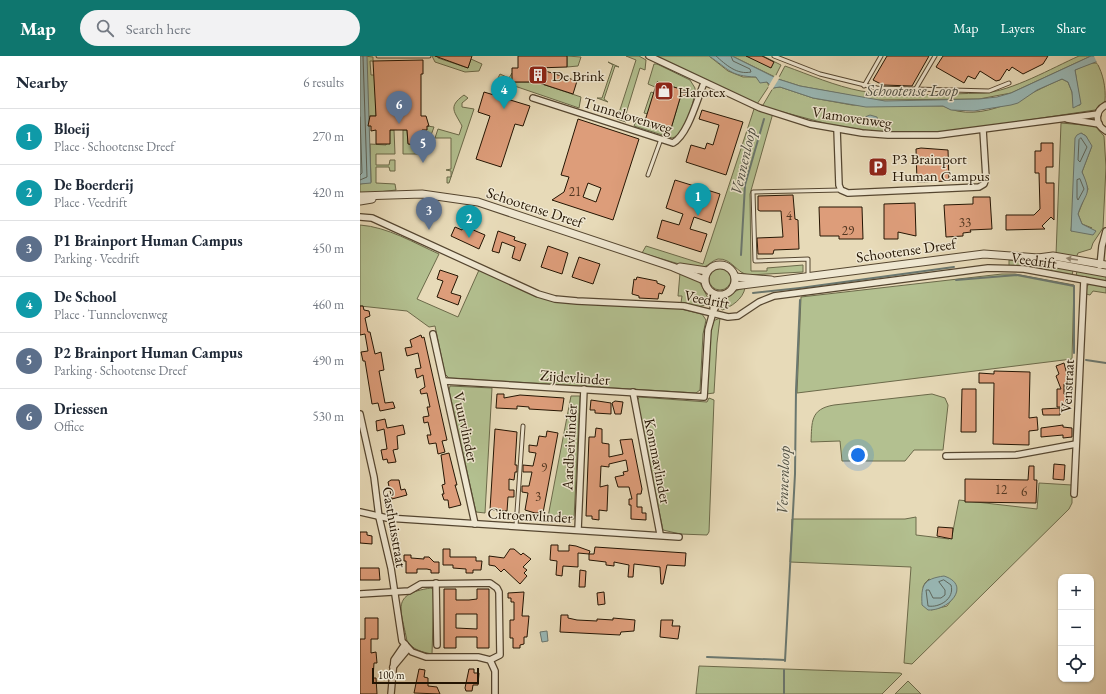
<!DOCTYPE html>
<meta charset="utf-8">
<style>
body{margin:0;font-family:"EB Garamond",serif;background:#f2f2f3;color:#1f2937}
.controls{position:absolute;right:12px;bottom:12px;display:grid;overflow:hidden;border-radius:8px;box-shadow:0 1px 3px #0004}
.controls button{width:36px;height:36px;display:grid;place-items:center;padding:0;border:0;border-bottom:1px solid #e0e1e3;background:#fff;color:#1f2937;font:20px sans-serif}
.scale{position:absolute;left:12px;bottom:10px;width:107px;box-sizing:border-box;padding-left:4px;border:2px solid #241503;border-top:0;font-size:11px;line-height:14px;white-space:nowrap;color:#241503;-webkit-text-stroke:3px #efe7d1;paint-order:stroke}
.you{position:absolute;left:498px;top:399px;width:14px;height:14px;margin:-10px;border:3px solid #fff;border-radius:50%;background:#1a73e8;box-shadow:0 0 0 6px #1a73e833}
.badge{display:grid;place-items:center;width:26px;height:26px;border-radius:50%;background:#0f766e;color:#fff;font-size:13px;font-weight:700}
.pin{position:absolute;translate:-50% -33px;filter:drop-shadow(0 1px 2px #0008)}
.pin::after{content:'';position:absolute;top:21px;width:14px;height:12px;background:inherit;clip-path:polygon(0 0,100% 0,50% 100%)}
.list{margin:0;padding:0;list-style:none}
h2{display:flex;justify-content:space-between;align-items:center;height:52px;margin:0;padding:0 16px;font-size:17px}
h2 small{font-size:13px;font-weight:400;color:#747a83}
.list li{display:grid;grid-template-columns:26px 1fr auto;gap:12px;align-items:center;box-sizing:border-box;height:56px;padding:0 16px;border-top:1px solid #e0e1e3}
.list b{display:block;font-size:15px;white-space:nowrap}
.list p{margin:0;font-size:13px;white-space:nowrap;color:#747a83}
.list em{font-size:13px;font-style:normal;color:#747a83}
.icon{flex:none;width:22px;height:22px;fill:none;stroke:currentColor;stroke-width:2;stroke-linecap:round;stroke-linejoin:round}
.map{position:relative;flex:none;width:746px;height:638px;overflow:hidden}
header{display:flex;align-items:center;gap:24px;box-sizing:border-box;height:56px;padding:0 20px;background:#0f766e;color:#fff}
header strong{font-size:19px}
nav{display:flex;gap:22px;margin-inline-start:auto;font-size:14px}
.search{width:280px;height:36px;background:#f2f2f3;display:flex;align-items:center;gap:10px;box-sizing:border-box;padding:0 14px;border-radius:22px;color:#747a83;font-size:15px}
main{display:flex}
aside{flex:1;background:#fff}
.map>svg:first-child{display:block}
</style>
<header>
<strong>Map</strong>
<div class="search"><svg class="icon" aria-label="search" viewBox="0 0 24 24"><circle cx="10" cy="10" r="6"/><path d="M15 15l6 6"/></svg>Search here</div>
<nav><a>Map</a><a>Layers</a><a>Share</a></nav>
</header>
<main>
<aside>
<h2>Nearby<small>6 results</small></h2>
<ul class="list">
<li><span class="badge" style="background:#0f9aa8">1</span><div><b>Bloeij</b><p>Place · Schootense Dreef</p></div><em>270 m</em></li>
<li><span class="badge" style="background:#0f9aa8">2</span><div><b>De Boerderij</b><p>Place · Veedrift</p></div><em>420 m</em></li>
<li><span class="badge" style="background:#5c6f8a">3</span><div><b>P1 Brainport Human Campus</b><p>Parking · Veedrift</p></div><em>450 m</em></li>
<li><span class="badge" style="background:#0f9aa8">4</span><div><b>De School</b><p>Place · Tunnelovenweg</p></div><em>460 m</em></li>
<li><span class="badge" style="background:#5c6f8a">5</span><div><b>P2 Brainport Human Campus</b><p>Parking · Schootense Dreef</p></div><em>490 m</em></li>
<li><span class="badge" style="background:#5c6f8a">6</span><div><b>Driessen</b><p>Office</p></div><em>530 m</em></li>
</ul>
</aside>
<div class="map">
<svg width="746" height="638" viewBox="0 0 746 638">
<rect width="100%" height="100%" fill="#e7dab8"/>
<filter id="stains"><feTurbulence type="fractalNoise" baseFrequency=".005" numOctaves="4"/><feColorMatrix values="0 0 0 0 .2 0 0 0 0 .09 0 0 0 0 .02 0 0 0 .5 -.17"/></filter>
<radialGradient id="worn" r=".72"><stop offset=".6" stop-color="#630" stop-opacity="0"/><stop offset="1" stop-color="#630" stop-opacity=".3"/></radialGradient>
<g fill="#b3c090" stroke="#6c6a4a" fill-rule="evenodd">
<path d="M4,0l9,1v4h-3l1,14h4l1,41h-10z"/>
<path d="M72,0h6v2l30,10 3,-9 11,5 -3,7 -14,1 -30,-10z"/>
<path d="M207,0l14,1 -3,9 -11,1z"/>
<path d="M266,0h13l7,4 -1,10 -5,-2 -15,49 3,2 -2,3 -9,-3 19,-59z"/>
<path d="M295,0h54l19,15 15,6h13l3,4 8,1 2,4 -12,18z"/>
<path d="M372,0h31l18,9 -6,12z"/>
<path d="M719,0h12l-80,37 -32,6 -104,1 -75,-14 -22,-7 7,-13c25,9 50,20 76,25 40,6 82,3 123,2 28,-2 68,-25 95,-37z"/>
<path d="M248,6l11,5 -4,-1 -11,33 4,3 -11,-4h5l11,-33z"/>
<path d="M730,7h7c6,11 9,24 8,38l-10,9 -140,21 -50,2 -35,-2 -42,-7 -64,-17 -1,-2 10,-17 7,-1 33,11 39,7 91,1c39,20 84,-13 119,-27l6,3 4,10 2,13h6l-5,-35z"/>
<path d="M294,8h3l33,16 5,8c0,13 -10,47 -23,50l-38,-12 2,-5 34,11 11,-37 4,1 2,-5 -30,-9 -2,5 -7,-3z"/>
<path d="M152,17l1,9h23l45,15 -2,11 -82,-28 3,-6 9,4z"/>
<path d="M291,36l3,1 -6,21 -4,-1z"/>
<path d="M104,39l4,3 -6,5v4l12,2 -25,74h-2v-6h4v-6l-5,-1 5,-1v-31h-16l3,-9 21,6 3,-9c-7,-14 -15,-19 2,-31z"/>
<path d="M395,50l18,7 -23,81 1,77h16v-3l36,-3v7l-54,3c-12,-1 -17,-17 -31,-16 -5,1 -9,6 -14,8l-25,-3 -37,-11 4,-7 57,18z"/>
<path d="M701,67l34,3 9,10 2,31 -3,61 -10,15 -2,6 -13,4 -2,5 -20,-3zM721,77l5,3 5,12 -9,24 6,17 -10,25 4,10 10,4 -21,3z"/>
<path d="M67,70l7,1 -4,11 -4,1v6l-4,1v8h-19v-24h4l1,13 9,2 5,-2v-13z"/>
<path d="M30,74h4l1,24h-19v11h13l1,-5h5v11h-5l-1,-4h-13v16l19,1 1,6 -36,4v-10l11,-2 -1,-38 16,1z"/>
<path d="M0,169c28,2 54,18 79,29l-22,45 41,18 21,-47 56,26 19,5 123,7 25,6 4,6 -3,14 -3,56 -4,3 -247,-15 -4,-4 -10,-48 -6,1 -22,-16 -47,-5z"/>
<path d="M649,204l64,10 -1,6 -63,-10z"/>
<circle cx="360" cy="223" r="11"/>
<path d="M717,215l29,5v6l-30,-6z"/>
<path d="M320,217l19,8 9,17 -3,7 -7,2 -17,-4 1,-7h-4z"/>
<path d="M642,218h13l59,11 -2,74 -275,34 4,-96z"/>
<path d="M731,227l15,3v7l-13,-2 -3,4 -4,-1 1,-8z"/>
<path d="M385,232c-2,11 -14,19 -23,22 -4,-10 14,-21 23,-22z"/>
<path d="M360,262l-3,25 -3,50 -8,1 3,-63 4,-10z"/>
<path d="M90,330l42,2 -7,125 -9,-1 -27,-122z"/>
<path d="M572,338l13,4 3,7 -5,45h-29l-9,11h-63l-2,-20 -29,1c1,-20 -1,-33 23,-37z"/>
<path d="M211,340h9l-6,123 -26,-2z"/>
<path d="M279,341l68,5 2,-4 5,2 -5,132 -2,3 -27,-1 -17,-4 -26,-128z"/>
<path d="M679,427l33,2v18l-3,6 -157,155 -8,-1 7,-96 -121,-5 2,-43h113l11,-2v18l33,4 3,-3 7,-36 78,9zM569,523l26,16 -8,11 -16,4 -8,-23 2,-4z"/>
<path d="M71,532l3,2 -2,64c-10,-2 -19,-4 -25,-13 -6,-32 -17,-47 24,-53z"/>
<path d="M339,610l201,7 2,1 -20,20h-186z"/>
<path d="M548,625l13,13h-26z"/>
</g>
<g fill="#99b9b7" stroke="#6a776f">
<path d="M0,0h7l4,127 -11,1z"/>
<path d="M349,0h23l46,23 22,7 85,15 94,-2 18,-2 14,-4 80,-37h15v2l-31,12 6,34 -8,4 -1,-16 -4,-10 -6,-3 -25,11 -19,13 -7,2 -37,6 -23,-1 -8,-4 -77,1 -53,-9 -33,-11 -7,1 -6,-6 -7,1 -4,-6c-27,-1 -27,-8 -47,-21z"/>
<path d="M510,59l7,2 1,3 -5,3 -9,-4 1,-2z"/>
<path d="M721,77l5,3 6,10 -10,26c11,24 3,20 -4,42l4,10 14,7 -3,4 -22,-4 4,-93 2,-3z"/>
<path d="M584,520c28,9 5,35 -16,34l-6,-5c-1,-20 1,-26 22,-29z"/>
<path d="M187,575l1,10 -6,1 -2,-10z"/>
</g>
<g fill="#e7dab8">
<path d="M734,0h12v4l-8,5z"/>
<path d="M415,19l5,2 -8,13 -4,-3z"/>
</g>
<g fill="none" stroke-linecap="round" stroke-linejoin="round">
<g stroke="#5e675d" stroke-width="1">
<path d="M356,0c10,9 21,19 35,16l-1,-3 -17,-8 -2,-5"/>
<path d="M0,61l2,56 -2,2"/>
<path d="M721,82l6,9 -7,15 -2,-2 1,-20z"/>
<path d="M720,123l4,10 -6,11 -1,-2v-18z"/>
<path d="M0,124l7,-3 -4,-121"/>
<path d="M584,524l7,5c4,14 -12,23 -23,21l-2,-16h3l4,8h8l4,-3v-5l-6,-8z"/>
</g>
<g stroke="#6a776f" stroke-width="2">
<path d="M381,199l4,-70 19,-66"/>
<path d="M596,224l61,-5 57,11v67"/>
<path d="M440,232l154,-21"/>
<path d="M393,237l47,-5"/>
<path d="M726,304l20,3"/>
<path d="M347,601l78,3"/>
<path d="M425,605l10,-187 1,-84 4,-90"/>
<path d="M424,638v-24"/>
</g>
</g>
<g fill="#dd9d7a" stroke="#241503" fill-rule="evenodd">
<path d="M75,0h37l-4,12z"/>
<path d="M158,0h49v11l-31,1 41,13 -4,13 -37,-12h-24v-14h6z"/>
<path d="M386,0h16l12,6 -3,6z"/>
<path d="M527,0h42l-17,30 -29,-1 -10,-5z"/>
<path d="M583,0h105l-5,8 -20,10 -11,-7 -3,4 -2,-2 -7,11 -4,1 -16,-10 -5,8 -7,-3 -4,7 -28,-16z"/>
<path d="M63,4v14h-2v42h5l3,10h-2v4h-5v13l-5,2 -9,-1 -1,-14h-17v14h-14v-14l-5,1v-5h-3l2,-10h6l-3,-55z"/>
<path d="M297,26l30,9 -2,5 -4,-1 -11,37 -26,-8z"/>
<path d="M124,36l46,14 -7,20 -8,-2 -14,43 -25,-8 14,-43 -12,-4z"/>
<path d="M342,54l41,12 -17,53 -40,-13 5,-17 14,4 2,-6 6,2 6,-20 -20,-6z"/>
<path d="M218,63l61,20 -26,81 -61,-20 12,-8 5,-15 -8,-2zM228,127l13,5 -5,14 -13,-5z"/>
<path d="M681,87h12v24h-7v16h8v37l-3,-3 -9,9 3,3 -39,1v-15h28l6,-6 -1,-36h-4v-22h6z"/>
<path d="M561,92l27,2 1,31 -32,1 -1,-33z"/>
<path d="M315,124l45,14 -9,29 -17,-6 -4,12 17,5 -6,18 -44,-14 5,-18 17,5 4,-11 -17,-6z"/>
<path d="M433,139l2,24 3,1 1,29 -25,1 -1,4h-15l-1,-16 26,-1 -2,-26h-21l-2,-1v-14z"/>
<path d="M613,141h17l2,32 -22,1 1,2 -8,1v3l-17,1 -2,-32 29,-1z"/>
<path d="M555,147l1,33 -18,-4v7h-14v-35z"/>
<path d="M459,151h43l1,32h-24v-3h-19z"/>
<path d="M104,170l21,9 -6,14 -28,-13 4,-9 7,3z"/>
<path d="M138,175l17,6 -1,3 12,4 -6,17 -8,-3 3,-11 -13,-5 -3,11 -7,-2z"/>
<path d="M188,190l20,7 -6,21 -21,-7z"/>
<path d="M219,201l21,7 -7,20 -21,-7z"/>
<path d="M80,214l18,6 -7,17 10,3 -3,9 -21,-8 6,-16 -6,-2z"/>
<path d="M277,221l20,4v2l8,3 -3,8 -3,-1 -1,6 -19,-1v-2l-7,-2 2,-15 2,1z"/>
<path d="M0,250h3l1,4 5,1 1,5 -5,2 3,14h2l5,22 6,-2 3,18 -5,1 6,32 8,-1 2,6 -15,3 -2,-8 -6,1 -7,-43h-2l-2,-9 7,-1 -3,-17 -5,1z"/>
<path d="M61,279l1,3 2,-1 23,103 -5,1 3,11 -7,2 -2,-11 -7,1 -2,-9h4l-3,-13 -4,1 -1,-6 6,-1 -2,-9h3l-3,-14 -6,1 -1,-4 5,-3 -2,-12 -6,3 -2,-9 6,-1 -3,-15 -11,3 -2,-8 7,-1 -2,-7z"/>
<path d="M704,307l5,19 -5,2v10h4v13h-11v-18h4l-5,-13 3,-2 -3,-8z"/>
<path d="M634,315l36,1 -1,46 8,-1 1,13 -9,1v14l-36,-1 1,-61h-15v-10l15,1z"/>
<path d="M602,333h14v43h-15z"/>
<path d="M137,338h7v4l16,-3 44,3 -2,13 -33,-2v-2l-12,-1v3l-21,-1z"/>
<path d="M231,344l20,3v11l-16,-1v-3h-5z"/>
<path d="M255,345l8,1 -2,12h-6l-3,-11z"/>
<path d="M700,352v7h-17l-1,-6z"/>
<path d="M25,363l2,9 16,-3 2,9 -8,2 1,13 -5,1 3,12 -8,1 -1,-4 -4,1 -2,-10 6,-1 -3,-20 -7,2 -1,-10z"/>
<path d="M703,369v2l9,1v9l-9,1v-3l-22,2v-9z"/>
<path d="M236,372l6,1v14l7,1v13l14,-3 -3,-14 12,-1 10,50 -1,5h-4v13h5v6h4v7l-15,-1v-14h-2v-6h3l-3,-12h-11l-3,-10 9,-2 -1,-3 5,-1 -2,-11 -17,4v3l-8,-1 -1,21 8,-2 -1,26 -8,-1v10l-7,-1v-3h-6l3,-79h6z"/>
<path d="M135,373l22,3 -2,33h2v7h-2l-1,8 -5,-1v11h5v7h-6l-1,14 -17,-1z"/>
<path d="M187,375l11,2 -15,80h-8l-10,-3 3,-17 -6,-1v-6h7l3,-14h-9v-7l10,1 3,-13 -7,-1v-7l8,1 2,-10 7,1z"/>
<path d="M89,397l8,32h-2l6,20 -12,3 -1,-8h-4l-2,-6h2l-2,-9 3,-1 -4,-29z"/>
<path d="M694,408l11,1 -1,15 -11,-1z"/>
<path d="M669,410h5v14h3l-1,23 -71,-1v-23l63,1z"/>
<path d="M31,424h8l2,10 4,-1 2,6 -15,4 -4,-17z"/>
<path d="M578,471l15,1 -1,11 -15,-3z"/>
<path d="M0,476h7v3l5,1v8l-12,-1z"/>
<path d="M191,489h7v6h11v-6l7,1 14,5 -1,3 -11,-1v14l-15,-1 -1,10 -6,-1 1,-14 -7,-1z"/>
<path d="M235,491l91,6 -1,13 -18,-1 -4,19h-2l-1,-17 -26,-3 -1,13h-5l1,-12 -15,-3v4l-8,-1v-3l-17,-2v-6h5z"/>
<path d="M83,493h7v8h26v4h6l-1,9h-8v3h-7v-4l-13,-1v-3h-10z"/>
<path d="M150,493h4l7,6 2,-2 8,6 -8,8 4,3 -3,3 3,3 -7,8 -16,-15 -3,3 -6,-6 -6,-1v-9l15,2z"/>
<path d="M44,499h7v3l13,1v-2h5l5,5h5v11h-8v-3l-4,-1h-10v4h-11v-12h-2z"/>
<path d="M0,512h19l1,12h-20z"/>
<path d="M220,514l6,1 -1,16h-6z"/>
<path d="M84,533h12v11h13l8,-1v-10h12v59h-12v-11h-21v11h-12zM96,558h21v15l-21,-1z"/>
<path d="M164,536l-2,24h7l-2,21h-3v7l-4,1v3h-7v-10h-3v-18h4v-18h-3v-4h-3v-5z"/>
<path d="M244,536l1,12 -7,1 -1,-12z"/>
<path d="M201,559h7v3l9,2 20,1v-2l16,1v-2l22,2 -1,11 -13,1 -1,3 -60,-3z"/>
<path d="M5,562h13v21h-7v14l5,-1 1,11h-3l-1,15h3l1,16h-17v-55h5z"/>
<path d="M301,564h12l-1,6h8l-2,13 -18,-2z"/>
<path d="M59,613l6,1 -1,7 4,1v8l9,1 3,7 -26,-1z"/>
<path d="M109,613h5v4h5l-1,12h-5l-1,6h-6l-1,-3z"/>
</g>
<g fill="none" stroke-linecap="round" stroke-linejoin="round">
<defs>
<g id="service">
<path d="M18,0h51"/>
<path d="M414,0l46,18 57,14 112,3 20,-8"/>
<path d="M504,30l17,-30"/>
<path d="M555,34l20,-34"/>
<path d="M288,119l13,-36"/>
<path d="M448,220v-17l-53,2 -2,-69 88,-2"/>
<path d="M156,470l7,-100"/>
</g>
<g id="minor">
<path d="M289,0l111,52 50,16 52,9 26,2h50l160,-21"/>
<path d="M173,42l140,45c15,-8 24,-44 31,-60"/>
<path d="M746,49c-12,6 -11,20 0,26"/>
<path d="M707,63l32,5"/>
<path d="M477,73l2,56 2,5 7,3 131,-6 5,-3 2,-6 -3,-48"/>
<path d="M0,161l12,1 166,76 17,5 22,2 107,5 44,11 10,-1 21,-14 15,-6 214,-28 36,1 82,15"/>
<path d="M740,210l2,-20 4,-15"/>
<path d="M353,256l9,-17"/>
<path d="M73,278l42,190"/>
<path d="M84,325l260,16 4,-67 5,-18 1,-18"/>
<path d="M273,336l27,142"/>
<path d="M0,358l14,63 5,40 12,51 11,73 10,11 14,5h52l12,3 5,11v23"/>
<path d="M586,400l70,-1 60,-11"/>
<path d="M714,438l10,-214"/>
<path d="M0,456l27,6 292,19"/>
<path d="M218,474l6,-141"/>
<path d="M76,527l1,62"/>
<path d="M0,538l49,-3 12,-7 69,-1 7,5 2,4 1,63 -10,5"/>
<path d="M33,611l15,-18"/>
<path d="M31,638l3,-34 11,-16"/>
</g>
<g id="tertiary">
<path d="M0,140l62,-2 56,8 195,65 31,13"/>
<path d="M0,145l12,-2"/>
<path d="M678,202l13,5 55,10"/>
<circle cx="360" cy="224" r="15"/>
<path d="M320,211l27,4"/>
<path d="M375,221l36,3"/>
<path d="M374,230l250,-32 54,4 15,-2 53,9"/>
</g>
</defs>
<use href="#service" stroke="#554630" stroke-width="5"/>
<use href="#minor" stroke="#554630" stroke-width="8"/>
<use href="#tertiary" stroke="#554630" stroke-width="9"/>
<use href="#service" stroke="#efe7d1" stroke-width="3"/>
<use href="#minor" stroke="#efe7d1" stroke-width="5.5"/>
<use href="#tertiary" stroke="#efe7d1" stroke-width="7"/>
</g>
<defs><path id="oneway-solid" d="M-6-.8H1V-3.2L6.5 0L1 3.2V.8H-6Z"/></defs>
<use fill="#948874" href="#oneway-solid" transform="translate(712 203) rotate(-171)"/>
<defs>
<symbol id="building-square" viewBox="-11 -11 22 22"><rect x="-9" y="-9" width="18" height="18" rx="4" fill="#8f2418" stroke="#efe7d1"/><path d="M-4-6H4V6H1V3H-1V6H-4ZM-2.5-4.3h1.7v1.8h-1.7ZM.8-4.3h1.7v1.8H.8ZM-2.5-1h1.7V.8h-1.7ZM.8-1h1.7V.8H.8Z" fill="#fff"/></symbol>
<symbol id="shop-square" viewBox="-11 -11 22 22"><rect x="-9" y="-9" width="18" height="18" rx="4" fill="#8f2418" stroke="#efe7d1"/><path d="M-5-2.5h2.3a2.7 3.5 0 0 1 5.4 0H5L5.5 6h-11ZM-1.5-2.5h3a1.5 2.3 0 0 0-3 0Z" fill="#fff"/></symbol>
<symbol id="parking-square" viewBox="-11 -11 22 22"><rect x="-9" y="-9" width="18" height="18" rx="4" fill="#8f2418" stroke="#efe7d1"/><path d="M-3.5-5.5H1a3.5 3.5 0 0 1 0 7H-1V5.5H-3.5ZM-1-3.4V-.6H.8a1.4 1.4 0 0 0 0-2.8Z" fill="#fff"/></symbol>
</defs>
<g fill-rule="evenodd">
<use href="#building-square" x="167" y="8" width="22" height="22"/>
<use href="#shop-square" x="293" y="24" width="22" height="22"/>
<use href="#parking-square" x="507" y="100" width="22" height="22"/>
</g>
<g text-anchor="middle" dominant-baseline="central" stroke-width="3" stroke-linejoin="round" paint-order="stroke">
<g font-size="13" fill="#523721">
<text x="215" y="135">21</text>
<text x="429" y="159">4</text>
<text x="605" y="166">33</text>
<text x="488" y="174">29</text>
<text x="184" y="411">9</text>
<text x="641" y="433">12</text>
<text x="664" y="435">6</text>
<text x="178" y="440">3</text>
</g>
<g font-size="15" fill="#241503" stroke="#efe7d1" text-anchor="start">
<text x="192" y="19">De Brink</text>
<text x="318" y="35">Harotex</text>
<text x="532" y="102">P3 Brainport<tspan x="532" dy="17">Human Campus</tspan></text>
</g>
<g font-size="15" fill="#241503" stroke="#efe7d1">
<text transform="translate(268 59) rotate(17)">Tunnelovenweg</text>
<text transform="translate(492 61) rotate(8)">Vlamovenweg</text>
<text transform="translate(175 151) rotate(18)">Schootense Dreef</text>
<text transform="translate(546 194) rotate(-8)">Schootense Dreef</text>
<text transform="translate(674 204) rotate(8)">Veedrift</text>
<text transform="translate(347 243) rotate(11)">Veedrift</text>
<text transform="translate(215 321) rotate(4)">Zijdevlinder</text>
<text transform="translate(707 330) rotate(-87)">Venstraat</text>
<text transform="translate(106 371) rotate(78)">Vuurvlinder</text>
<text transform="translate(209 391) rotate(-87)">Aardbeivlinder</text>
<text transform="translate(298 405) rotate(79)">Kommavlinder</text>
<text transform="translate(170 459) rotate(3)">Citroenvlinder</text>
<text transform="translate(35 471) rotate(80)">Gasthuisstraat</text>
</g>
<g font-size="16" font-style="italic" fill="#4d4e42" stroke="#efe7d1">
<text x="552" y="34">Schootense Loop</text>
<text transform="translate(383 105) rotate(-77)">Vennenloop</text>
<text transform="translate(423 424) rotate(-88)">Vennenloop</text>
</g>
</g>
<rect width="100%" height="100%" filter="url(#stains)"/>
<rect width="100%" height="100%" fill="url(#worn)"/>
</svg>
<div class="controls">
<button>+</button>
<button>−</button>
<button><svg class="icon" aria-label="locate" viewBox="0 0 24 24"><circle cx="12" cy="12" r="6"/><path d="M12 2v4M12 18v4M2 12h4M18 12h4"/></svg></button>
</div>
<div class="scale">100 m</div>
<div class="you"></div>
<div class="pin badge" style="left:338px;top:160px;background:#0f9aa8">1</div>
<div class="pin badge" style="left:109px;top:182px;background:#0f9aa8">2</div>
<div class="pin badge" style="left:69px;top:174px;background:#5c6f8a">3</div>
<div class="pin badge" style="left:144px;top:53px;background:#0f9aa8">4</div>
<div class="pin badge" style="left:63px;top:107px;background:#5c6f8a">5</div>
<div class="pin badge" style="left:39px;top:68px;background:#5c6f8a">6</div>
</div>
</main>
